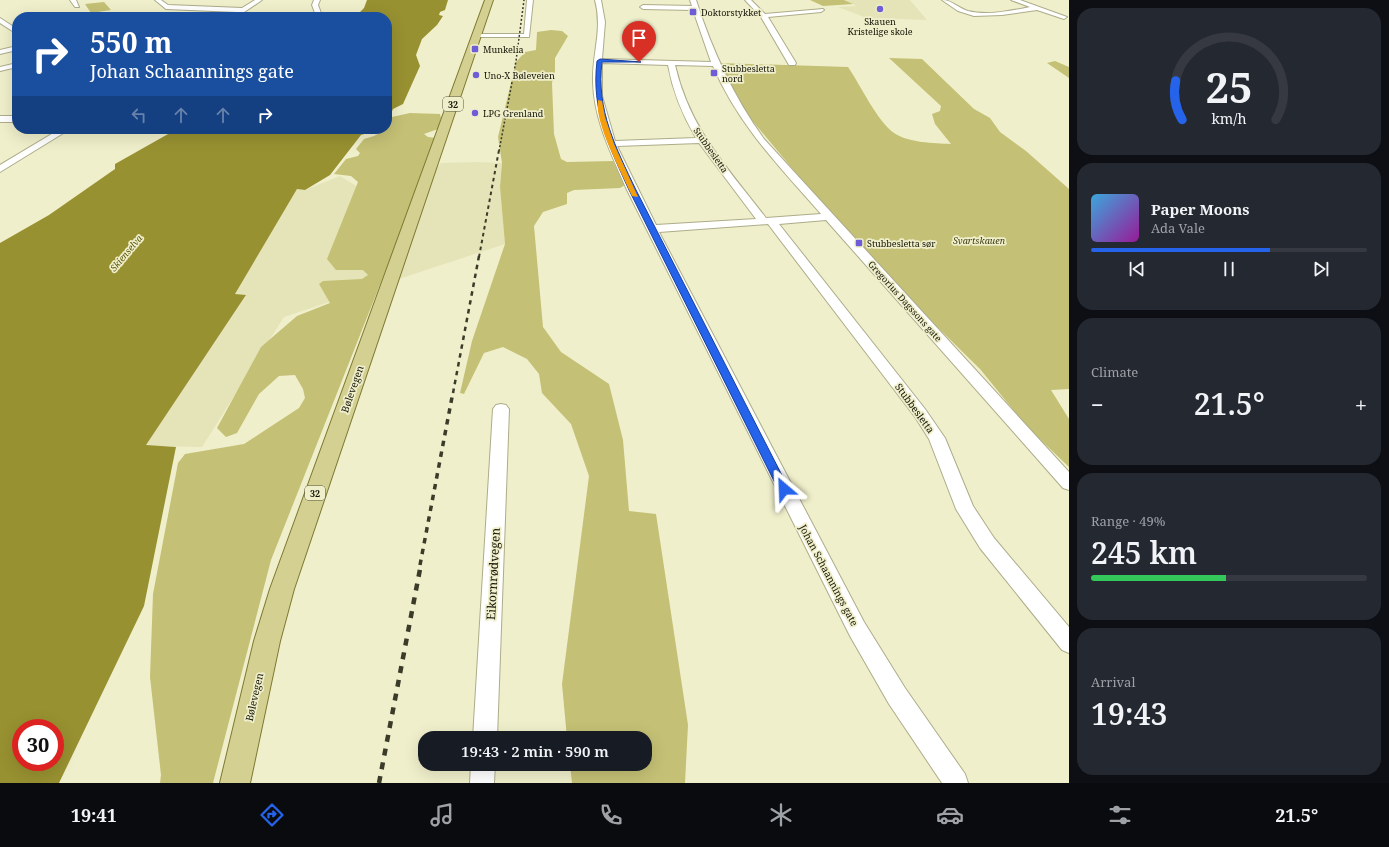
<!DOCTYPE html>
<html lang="en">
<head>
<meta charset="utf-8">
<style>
  body { margin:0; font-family:"Noto Serif",serif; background:#242831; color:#f1f3f6; height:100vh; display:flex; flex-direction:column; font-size:15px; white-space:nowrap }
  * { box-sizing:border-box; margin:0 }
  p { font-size:13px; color:#9ea1a6 }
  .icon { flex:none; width:22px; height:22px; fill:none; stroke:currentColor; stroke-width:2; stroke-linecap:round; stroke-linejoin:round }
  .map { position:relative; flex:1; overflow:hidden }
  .panel { display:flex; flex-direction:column; gap:8px; padding:8px; background:#0d0f14; width:320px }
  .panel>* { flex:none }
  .hud { position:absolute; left:12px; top:12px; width:380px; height:122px; border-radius:16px; box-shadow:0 4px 16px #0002; background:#1a4fa0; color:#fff; overflow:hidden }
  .speed { position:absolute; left:12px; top:719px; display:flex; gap:8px; font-size:20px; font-weight:700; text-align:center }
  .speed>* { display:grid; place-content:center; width:52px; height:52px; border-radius:50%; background:#171b24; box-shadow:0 4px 16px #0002; line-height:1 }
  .speed .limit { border:6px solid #d22; background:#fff; color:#111 }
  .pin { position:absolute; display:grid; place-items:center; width:34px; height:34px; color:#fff; margin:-41px -17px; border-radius:50% 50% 50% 0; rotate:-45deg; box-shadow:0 0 4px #0007 }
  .pin .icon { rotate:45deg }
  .me { position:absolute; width:44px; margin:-22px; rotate:334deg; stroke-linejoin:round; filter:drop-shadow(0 0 3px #0008) }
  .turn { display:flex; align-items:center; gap:14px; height:84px; padding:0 12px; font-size:18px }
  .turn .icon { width:52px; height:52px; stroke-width:2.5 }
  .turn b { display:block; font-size:28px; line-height:34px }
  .lanes { display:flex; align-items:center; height:38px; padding:0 12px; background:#0003; justify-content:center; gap:20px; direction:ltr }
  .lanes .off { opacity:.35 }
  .big { font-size:30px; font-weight:600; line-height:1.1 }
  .panel .widget { flex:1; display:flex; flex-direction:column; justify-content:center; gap:6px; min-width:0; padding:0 14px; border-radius:16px; background:#242831 }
  .panel .dial { align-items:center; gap:0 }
  .dial svg { height:104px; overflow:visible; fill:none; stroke:#363941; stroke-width:7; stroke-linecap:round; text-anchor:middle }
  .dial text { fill:#f1f3f6; stroke:none }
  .song { display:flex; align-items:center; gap:12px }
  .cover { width:48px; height:48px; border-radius:6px; background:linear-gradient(135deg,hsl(200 70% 55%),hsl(300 70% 35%)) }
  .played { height:4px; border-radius:2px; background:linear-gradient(90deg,#2563eb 65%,#363941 65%) }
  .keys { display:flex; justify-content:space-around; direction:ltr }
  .heat { display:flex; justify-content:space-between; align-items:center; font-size:22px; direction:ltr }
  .charge { height:6px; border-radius:3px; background:linear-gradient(90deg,#34c759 49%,#363941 0) }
  .trip { position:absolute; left:418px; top:731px; width:234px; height:40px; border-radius:16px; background:#171b24; box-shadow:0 4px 16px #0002; font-weight:600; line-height:40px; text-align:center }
  .tab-bar { display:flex; height:64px; justify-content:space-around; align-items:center; background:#090b0e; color:#9ea1a6 }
  .tab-bar .icon { width:28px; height:28px }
  .tab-bar .selected { color:#2563eb }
  .tab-bar b { font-size:18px; color:#f1f3f6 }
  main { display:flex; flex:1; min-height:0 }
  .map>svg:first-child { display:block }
  .built { fill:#e5e4b8 }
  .green { fill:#c4c075 }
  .water { fill:#989131; fill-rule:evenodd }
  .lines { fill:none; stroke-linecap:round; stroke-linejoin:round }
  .minor-casing { stroke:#adac8a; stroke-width:2 }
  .major-casing { stroke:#7e7a32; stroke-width:2 }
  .minor { fill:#fff; fill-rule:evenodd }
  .major { fill:#d4d092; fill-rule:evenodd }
  .rail-far4 { stroke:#3b3b2a; stroke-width:1.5; stroke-dasharray:2 2; stroke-linecap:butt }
  .rail-far3 { stroke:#3b3b2a; stroke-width:2; stroke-dasharray:3.5 3.5; stroke-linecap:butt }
  .rail-far2 { stroke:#3b3b2a; stroke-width:2.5; stroke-dasharray:4.5 4.5; stroke-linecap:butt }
  .rail-far1 { stroke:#3b3b2a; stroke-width:3.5; stroke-dasharray:5.5 5.5; stroke-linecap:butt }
  .rail { stroke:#3b3b2a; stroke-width:4.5; stroke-dasharray:7 7; stroke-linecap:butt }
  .route { fill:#2563eb; stroke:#184099 }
  .slow { fill:#f59e0b }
  .poi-dot { fill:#6f5dd7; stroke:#f0efcb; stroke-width:1.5 }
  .labels { text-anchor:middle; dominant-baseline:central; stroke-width:3.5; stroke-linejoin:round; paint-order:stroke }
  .far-poi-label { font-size:9px; fill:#131306; stroke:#f0efcb; text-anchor:start }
  .shield { fill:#f0efcb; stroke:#555541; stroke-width:1 }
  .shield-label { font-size:9px; font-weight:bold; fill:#131306 }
  .far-street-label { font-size:9px; fill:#131306; stroke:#f0efcb }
  .far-park-label { font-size:9px; font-style:italic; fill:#3b3910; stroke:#f0efcb }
  .far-water-label { font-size:9px; font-style:italic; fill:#555105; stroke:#f0efcb }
  .street-label { font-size:10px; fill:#131306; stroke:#f0efcb }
  .near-street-label { font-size:12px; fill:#131306; stroke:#f0efcb }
</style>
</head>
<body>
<main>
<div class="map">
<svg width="1069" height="783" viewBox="0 0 1069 783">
  <rect width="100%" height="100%" fill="#f0efcb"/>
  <path class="built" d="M845,0H910L927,20L867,18L838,7L856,6Z
    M476,162L502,163L500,187L505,244L284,317L202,447L145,446L246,296L235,294L297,189L305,190L340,176L358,187L418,189L441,163Z"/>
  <path class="green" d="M810,0H844L853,4L823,6Z
    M104,2L111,10L91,13L85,4Z
    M551,30L562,31L568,36L555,58V71L552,83L554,134L561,159L567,162L613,161L625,185L620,188L574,190L567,193V204L543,212L534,226L543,327L561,352L609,384L623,440L629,511L656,514L688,725L685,783H572L570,764H645V738H567L562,684L589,476L571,424L542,393L539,374L527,359L503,347L484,353L464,394L460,393L472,341L505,244L500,187L502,163L498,137L516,62L525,52L536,50L537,32Z
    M889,58L922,59L974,109L990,118L1000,132L1026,151L1069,189V389L1051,390L1069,419V467L1028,428L980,369L920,310L806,185L735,100L719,63L848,67C861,86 877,121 894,133C909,143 933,143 951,144L935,124L932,114L940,111L941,106Z
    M1055,61L1069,67V78L1047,63Z
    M410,113L440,114L441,118L438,129L424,134L428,137L436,138L415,196L271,560L213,783H160L161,775L150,677L153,594L178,463L185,454L244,444L299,408L305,398L303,389L295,375L279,376L259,394L237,433L226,437L217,428L261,347L297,316L330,303L319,284L323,281L362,279L368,275L363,270H336L327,259L358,182L351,176L334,174L346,159L358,156L360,153L356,149L364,139L374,136L387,129L392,117Z"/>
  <path class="water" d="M367,0H448L445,10L440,12L439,15L443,16L437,25L422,39L416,55L420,66L403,104L393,109L387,122V17H355L364,8Z
    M177,129H380L361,135L330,175L305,190L297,189L235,294L246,295L146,445L176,447L144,606L59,783H0V243L49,215L115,169V164ZM21,728H55V762H21Z"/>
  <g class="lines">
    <defs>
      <path id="minor" d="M70,0H76L79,7H75Z
        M155,0H161L168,5L242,8L255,0H262L237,17L231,16L237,12L166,9Z
        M314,0H320L318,5L321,13L319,17H313L315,13L312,5Z
        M527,0H533L529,37H475L474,36L477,34H524Z
        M595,0H601L605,22L602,59L711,62L693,10L643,9L640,7L643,5L692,6L690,0H696C712,50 733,96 764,139L1069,472V490L1063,488L826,220L779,224L925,409L945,438L973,506L994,538L1069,627V653L1062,650L980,548L956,509L929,439L915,417L768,224L659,232L864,622L905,688L965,774L968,783H942L889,704L850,636L627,190C612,155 594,121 593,82C592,53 603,30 595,0ZM602,63L668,65C673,92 682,114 696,138L615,141L602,96ZM675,65L713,66C739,126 779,166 821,214L766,218C727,167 690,130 675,65ZM699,143L756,219L656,225L617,146Z
        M745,0H751L765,14L823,9L824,10L821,12L768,17L796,63L795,65H789L761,17Z
        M942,0C952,0 958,8 968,11C987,16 1010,11 1030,7L1011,0H1020L1067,17L1064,19L1037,10L1002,15L974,16L958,11Z
        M0,18L17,29V34L0,23Z
        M17,46V50L0,54V50Z
        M17,63V67L0,71V67Z
        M0,116H17V122H0Z
        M60,129H70L0,172V165Z
        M501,404L506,405L509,409L497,738H473L493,409L496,405Z
        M471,764H495L494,783H470Z"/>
      <path id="major" d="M485,0H493L294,589L280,641L250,783H220L254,641L270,589Z"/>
    </defs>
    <use href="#minor" class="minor-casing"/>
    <use href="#major" class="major-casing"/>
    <use href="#minor" class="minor"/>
    <use href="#major" class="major"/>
    <path class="rail-far4" d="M499,151L516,61L524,0"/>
    <path class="rail-far3" d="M479,257L499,150"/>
    <path class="rail-far2" d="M453,393L479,256"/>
    <path class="rail-far1" d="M420,565L453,392"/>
    <path class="rail" d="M379,783L421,564"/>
  </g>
  <path class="route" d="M600,59L641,62H602C596,110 616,148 636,190L789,489L787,492H780L778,489L629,190C609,146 591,110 597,61Z"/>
  <path class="slow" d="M598,100L602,101L605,117L614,144L638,197L632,196C622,173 594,123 598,100Z"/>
  <g class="poi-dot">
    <circle cx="880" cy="9" r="4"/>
    <rect x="689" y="8" width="8" height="8" rx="2"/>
    <rect x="471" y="45" width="8" height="8" rx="2"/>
    <rect x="710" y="69" width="8" height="8" rx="2"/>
    <circle cx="476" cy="75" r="4"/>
    <circle cx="475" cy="113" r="4"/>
    <rect x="855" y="239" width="8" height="8" rx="2"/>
  </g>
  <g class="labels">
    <g class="far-poi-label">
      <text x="701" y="12">Doktorstykket</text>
      <text x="880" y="21" text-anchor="middle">Skauen<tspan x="880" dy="10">Kristelige skole</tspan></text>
      <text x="483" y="49">Munkelia</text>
      <text x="722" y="68">Stubbesletta<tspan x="722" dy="10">nord</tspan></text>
      <text x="484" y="75">Uno-X Bøleveien</text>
      <text x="483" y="113">LPG Grenland</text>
      <text x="867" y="243">Stubbesletta sør</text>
    </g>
    <g class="shield">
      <rect x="443" y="97" width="20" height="14" rx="3"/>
      <rect x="305" y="486" width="20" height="14" rx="3"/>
    </g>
    <g class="shield-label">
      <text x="453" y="104">32</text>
      <text x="315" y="493">32</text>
    </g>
    <g class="far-street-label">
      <text transform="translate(711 150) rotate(55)">Stubbesletta</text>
      <text transform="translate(905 301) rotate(48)">Gregorius Dagssons gate</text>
    </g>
    <g class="far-park-label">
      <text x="979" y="240">Svartskauen</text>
    </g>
    <g class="far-water-label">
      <text transform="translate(126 253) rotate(-50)">Skienselva</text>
    </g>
    <g class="street-label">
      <text transform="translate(352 389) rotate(-71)">Bølevegen</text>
      <text transform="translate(915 408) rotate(54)">Stubbesletta</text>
      <text transform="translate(829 575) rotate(62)">Johan Schaannings gate</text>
      <text transform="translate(254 697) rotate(-77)">Bølevegen</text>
    </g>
    <g class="near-street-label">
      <text transform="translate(493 574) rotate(-87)">Eikornrødvegen</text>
    </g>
  </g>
</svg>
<div class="speed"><div class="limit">30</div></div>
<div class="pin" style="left:639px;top:62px;background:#d93025"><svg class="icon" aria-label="arrive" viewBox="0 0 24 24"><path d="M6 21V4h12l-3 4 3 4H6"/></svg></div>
<svg class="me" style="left:784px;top:489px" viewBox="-20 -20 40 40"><path d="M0-17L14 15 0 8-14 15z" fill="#2563eb" stroke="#fff" stroke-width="4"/></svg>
<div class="trip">19:43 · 2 min · 590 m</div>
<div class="hud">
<div class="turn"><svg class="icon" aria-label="right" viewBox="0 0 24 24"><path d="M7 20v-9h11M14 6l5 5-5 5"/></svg><div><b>550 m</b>Johan Schaannings gate</div></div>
<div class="lanes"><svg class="icon off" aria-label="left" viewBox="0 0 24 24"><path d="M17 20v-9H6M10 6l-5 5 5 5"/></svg><svg class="icon off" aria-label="ahead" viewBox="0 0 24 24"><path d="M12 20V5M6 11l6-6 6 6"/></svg><svg class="icon off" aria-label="ahead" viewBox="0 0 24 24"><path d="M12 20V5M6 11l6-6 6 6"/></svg><svg class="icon" aria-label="right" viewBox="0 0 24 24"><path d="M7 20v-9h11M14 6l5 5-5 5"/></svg></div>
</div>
</div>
<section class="panel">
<div class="widget dial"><svg viewBox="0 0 100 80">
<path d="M14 69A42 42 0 1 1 86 69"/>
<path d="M14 69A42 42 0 0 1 9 39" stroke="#2563eb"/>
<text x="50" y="56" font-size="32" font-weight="700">25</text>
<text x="50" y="72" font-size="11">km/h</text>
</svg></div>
<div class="widget">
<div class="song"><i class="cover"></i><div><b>Paper Moons</b><p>Ada Vale</p></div></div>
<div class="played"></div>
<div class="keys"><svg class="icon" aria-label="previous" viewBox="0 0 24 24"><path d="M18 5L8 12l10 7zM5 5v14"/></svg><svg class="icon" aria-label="pause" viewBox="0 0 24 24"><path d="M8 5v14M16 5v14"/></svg><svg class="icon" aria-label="next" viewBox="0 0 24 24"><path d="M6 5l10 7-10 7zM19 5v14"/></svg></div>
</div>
<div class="widget"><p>Climate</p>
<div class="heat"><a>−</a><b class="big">21.5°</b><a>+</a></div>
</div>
<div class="widget"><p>Range · 49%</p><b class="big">245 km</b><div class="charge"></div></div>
<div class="widget"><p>Arrival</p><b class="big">19:43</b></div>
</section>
</main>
<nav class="tab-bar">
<b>19:41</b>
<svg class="icon selected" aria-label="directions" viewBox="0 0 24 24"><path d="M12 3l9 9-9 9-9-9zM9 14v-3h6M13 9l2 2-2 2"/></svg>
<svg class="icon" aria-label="music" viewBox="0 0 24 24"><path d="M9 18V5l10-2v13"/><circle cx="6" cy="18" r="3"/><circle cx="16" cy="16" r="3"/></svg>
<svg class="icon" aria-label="phone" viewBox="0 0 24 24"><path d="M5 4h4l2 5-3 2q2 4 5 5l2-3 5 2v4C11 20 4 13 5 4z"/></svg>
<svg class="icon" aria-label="climate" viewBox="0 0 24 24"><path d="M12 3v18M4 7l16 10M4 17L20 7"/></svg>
<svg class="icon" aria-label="car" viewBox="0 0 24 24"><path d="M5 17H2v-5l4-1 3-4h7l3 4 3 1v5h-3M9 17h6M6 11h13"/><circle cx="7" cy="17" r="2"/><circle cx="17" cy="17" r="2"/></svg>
<svg class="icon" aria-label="filters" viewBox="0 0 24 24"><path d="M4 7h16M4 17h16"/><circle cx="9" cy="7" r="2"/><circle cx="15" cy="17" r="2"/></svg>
<b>21.5°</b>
</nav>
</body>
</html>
